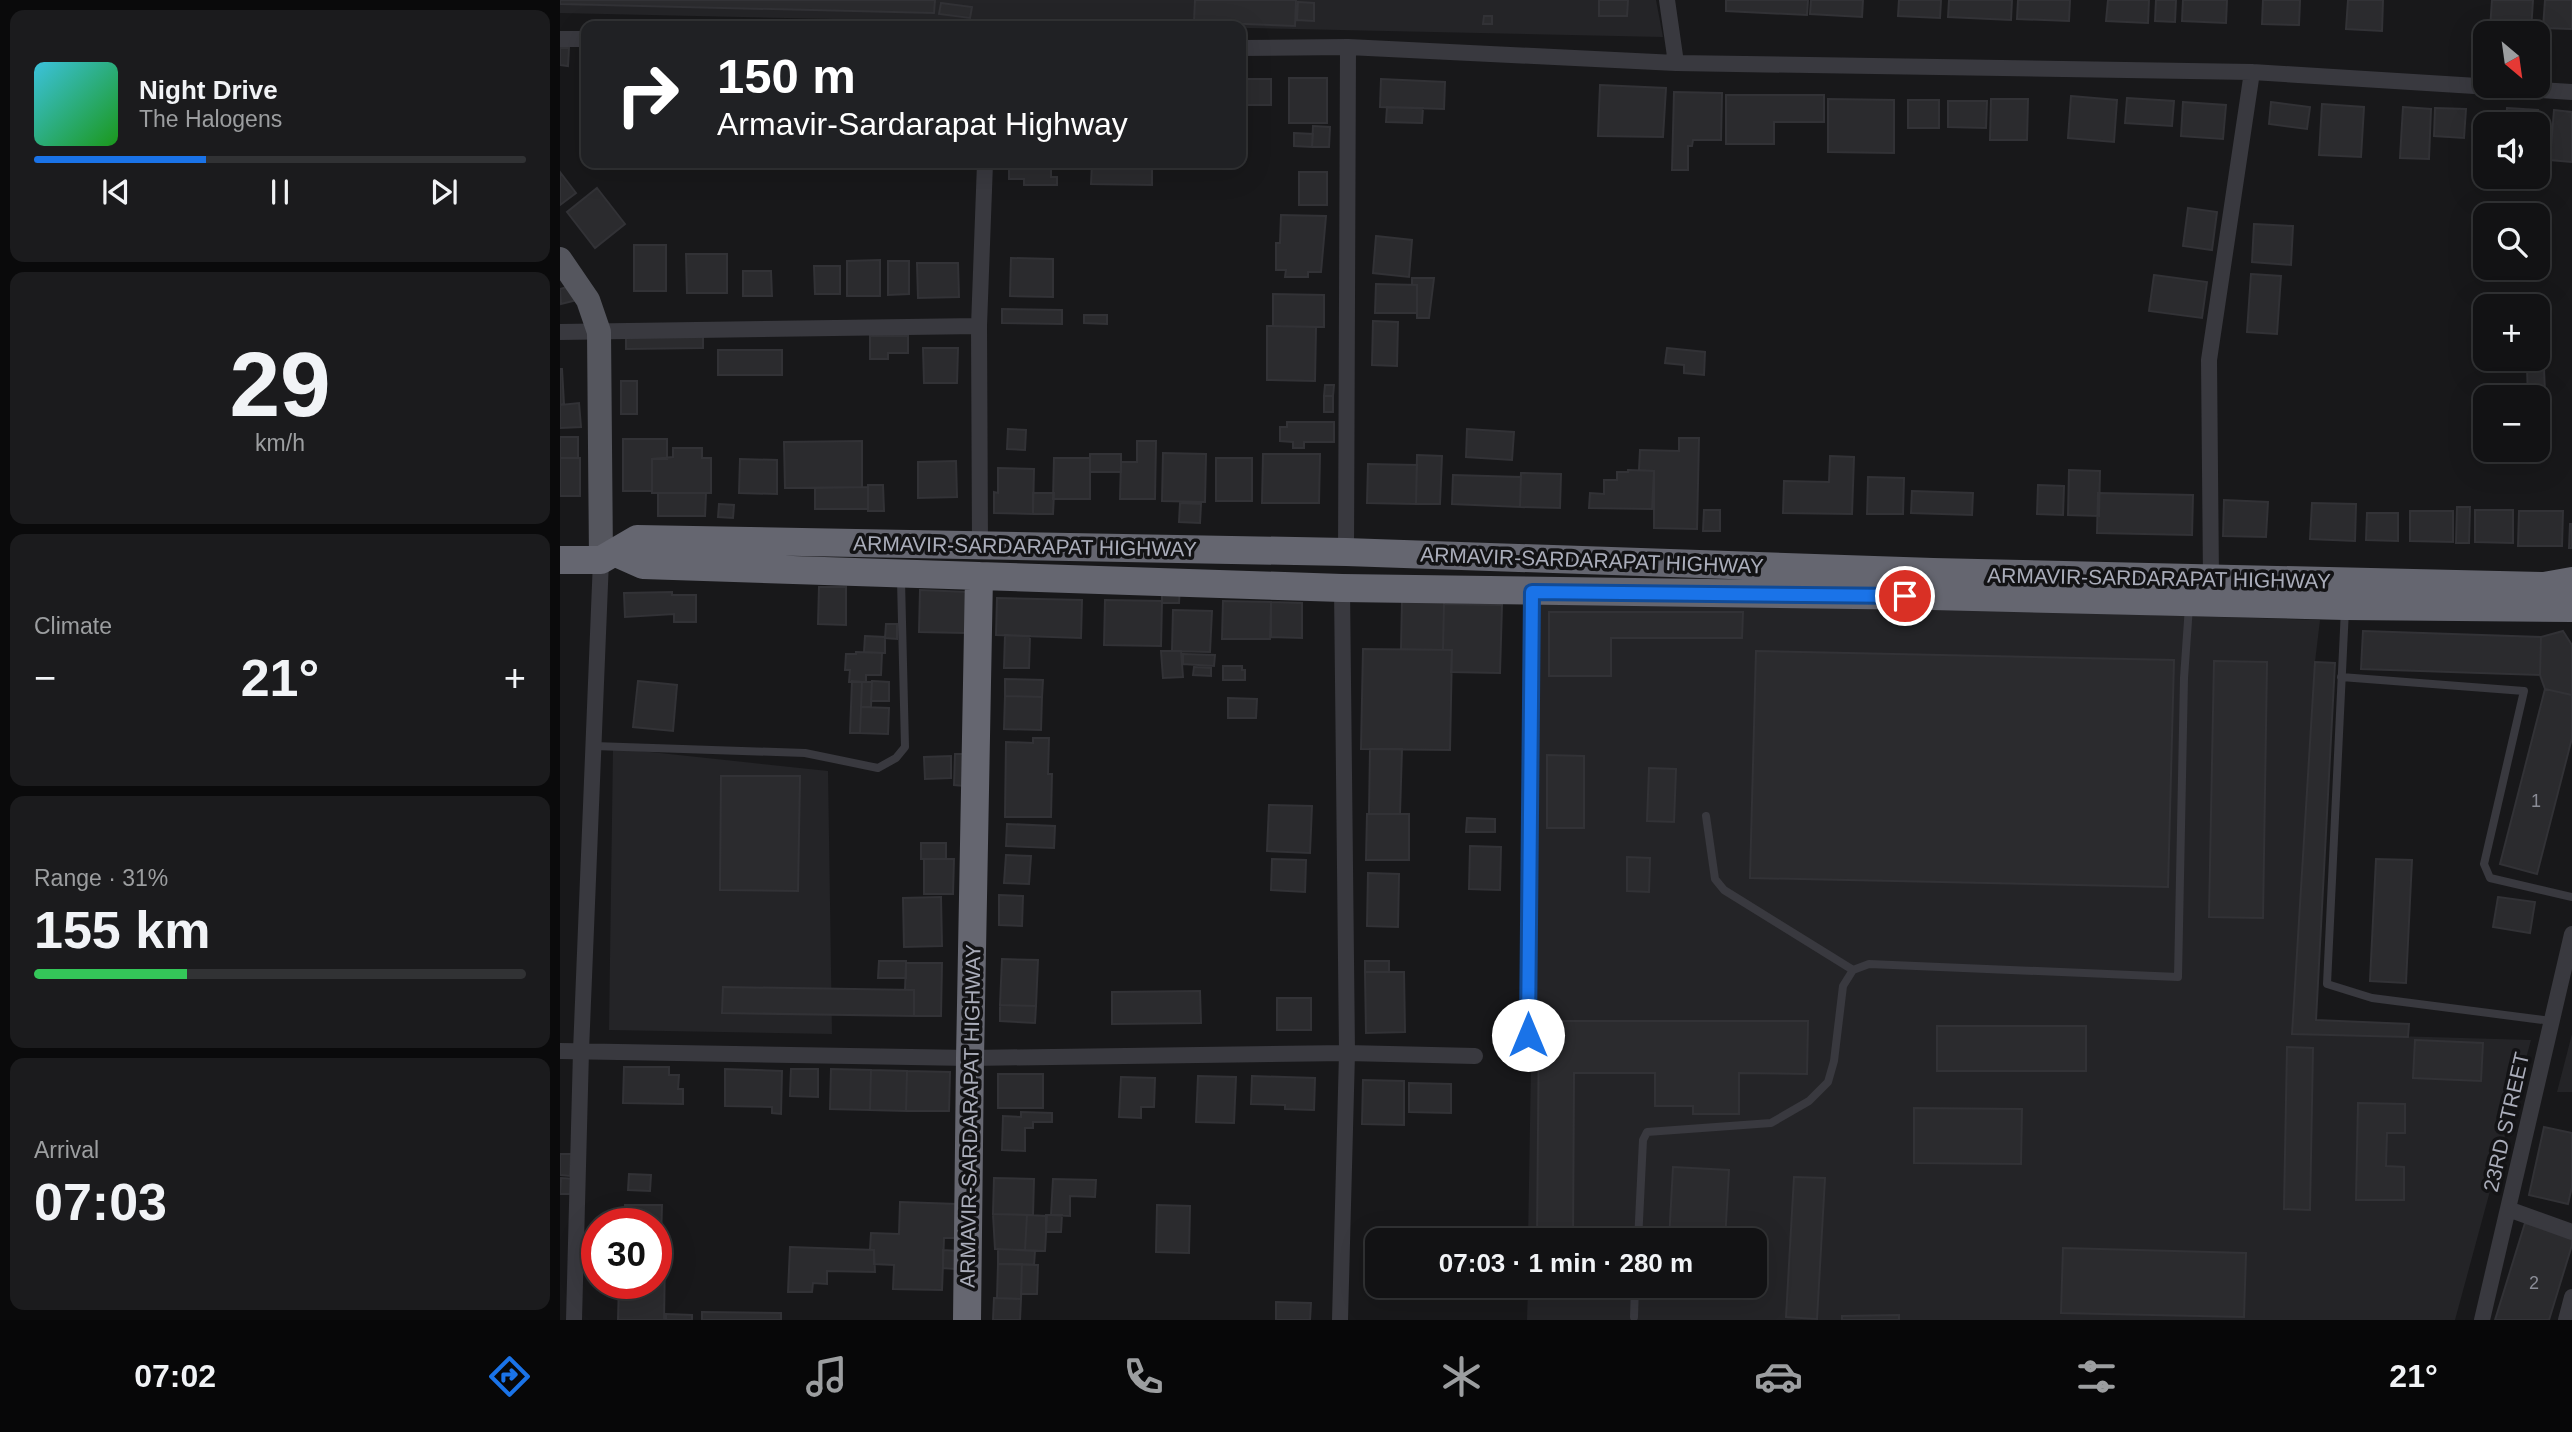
<!DOCTYPE html>
<html lang="en">
<head>
<meta charset="utf-8">
<style>
  body { margin:0; font-family:Helvetica,sans-serif; background:#1b1b1d; color:#f1f3f6; height:100vh; display:flex; flex-direction:column; font-size:26px; white-space:nowrap }
  * { box-sizing:border-box; margin:0 }
  p { font-size:23px; color:#9c9ea0 }
  .icon { flex:none; width:38px; height:38px; fill:none; stroke:currentColor; stroke-width:2; stroke-linecap:round; stroke-linejoin:round }
  .map { position:relative; flex:1; overflow:hidden }
  .sheet { display:flex; flex-direction:column; gap:10px; padding:10px; background:#0a0a0b; width:560px }
  .sheet>* { flex:none }
  .banner { position:absolute; left:21px; top:21px; width:665px; height:147px; border-radius:14px; box-shadow:0 7px 28px #0002,0 0 0 2px #313234; background:#202124; color:#fff; overflow:hidden }
  .needle { width:46px; rotate:151deg }
  .buttons { position:absolute; left:1913px; top:21px; display:grid; gap:14px }
  .buttons a { display:grid; place-items:center; width:77px; height:77px; border-radius:14px; background:#121214; box-shadow:0 7px 28px #0002,0 0 0 2px #313234; font-size:35px }
  .speed { position:absolute; left:21px; top:1208px; display:flex; gap:14px; font-size:35px; font-weight:700; text-align:center }
  .speed>* { display:grid; place-content:center; width:91px; height:91px; border-radius:50%; background:#121214; box-shadow:0 7px 28px #0002,0 0 0 2px #313234; line-height:1 }
  .speed .limit { border:10px solid #d22; background:#fff; color:#111 }
  .pin { position:absolute; display:grid; place-items:center; width:60px; height:60px; color:#fff; margin:-30px; border:4px solid #fff; border-radius:50%; box-shadow:0 2px 7px #0007 }
  .me { position:absolute; width:77px; margin:-38px; rotate:0deg; stroke-linejoin:round; filter:drop-shadow(0 0 5px #0008) }
  .turn { display:flex; align-items:center; gap:24px; height:147px; padding:0 21px; font-size:32px }
  .turn .icon { width:91px; height:91px; stroke-width:2.5 }
  .turn b { display:block; font-size:49px; line-height:60px }
  .big { font-size:52px; font-weight:800; line-height:1.1 }
  .sheet .card { flex:1; display:flex; flex-direction:column; justify-content:center; gap:10px; min-width:0; padding:0 24px; border-radius:14px; background:#1b1b1d }
  .sheet .dial { align-items:center; gap:0 }
  .dial b { font-size:91px; line-height:1 }
  .song { display:flex; align-items:center; gap:21px }
  .cover { width:84px; height:84px; border-radius:10px; background:linear-gradient(135deg,hsl(190 70% 55%),hsl(120 70% 35%)) }
  .played { height:7px; border-radius:4px; background:linear-gradient(90deg,#1a73e8 35%,#313234 35%) }
  .keys { display:flex; justify-content:space-around; direction:ltr }
  .heat { display:flex; justify-content:space-between; align-items:center; font-size:38px; direction:ltr }
  .charge { height:10px; border-radius:5px; background:linear-gradient(90deg,#34c759 31%,#313234 0) }
  .trip { position:absolute; left:805px; top:1228px; width:402px; height:70px; border-radius:14px; background:#121214; box-shadow:0 7px 28px #0002,0 0 0 2px #313234; font-weight:800; line-height:70px; text-align:center }
  .dock { display:flex; height:112px; justify-content:space-around; align-items:center; background:#070708; color:#9c9ea0 }
  .dock .icon { width:49px; height:49px }
  .dock .active { color:#1a73e8 }
  .dock b { font-size:32px; color:#f1f3f6 }
  main { display:flex; flex:1; min-height:0 }
  .map>svg:first-child { display:block }
  .built { fill:#242427 }
  .building { fill:#2b2b2e; stroke:#323236; stroke-width:2 }
  .lines { fill:none; stroke-linecap:round; stroke-linejoin:round }
  .lane { stroke:#39393f; stroke-width:8 }
  .street { stroke:#39393f; stroke-width:16 }
  .primary { stroke:#55565e; stroke-width:24 }
  .highway { stroke:#656670; stroke-width:28 }
  .route-casing { stroke:#114b97; stroke-width:18 }
  .route { stroke:#1a73e8; stroke-width:12 }
  .labels { text-anchor:middle; dominant-baseline:central; stroke-width:7; stroke-linejoin:round; paint-order:stroke }
  .number-label { font-size:18px; fill:#8a8c96 }
  .street-label { font-size:21px; fill:#aaadba; stroke:#131315 }
</style>
</head>
<body>
<main>
<section class="sheet">
<div class="card">
<div class="song"><i class="cover"></i><div><b>Night Drive</b><p>The Halogens</p></div></div>
<div class="played"></div>
<div class="keys"><svg class="icon" aria-label="previous" viewBox="0 0 24 24"><path d="M18 5L8 12l10 7zM5 5v14"/></svg><svg class="icon" aria-label="pause" viewBox="0 0 24 24"><path d="M8 5v14M16 5v14"/></svg><svg class="icon" aria-label="next" viewBox="0 0 24 24"><path d="M6 5l10 7-10 7zM19 5v14"/></svg></div>
</div>
<div class="card dial"><b>29</b><p>km/h</p></div>
<div class="card"><p>Climate</p>
<div class="heat"><a>−</a><b class="big">21°</b><a>+</a></div>
</div>
<div class="card"><p>Range · 31%</p><b class="big">155 km</b><div class="charge"></div></div>
<div class="card"><p>Arrival</p><b class="big">07:03</b></div>
</section>
<div class="map">
<svg width="2012" height="1320" viewBox="0 0 2012 1320">
  <rect width="100%" height="100%" fill="#18181a"/>
  <path class="built" d="M0,0H1096L1103,37L0,13Z
    M979,597L1760,620L1755,662L1732,1033L1971,1040L1895,1320H967L968,1286H1195V1241H968Z
    M53,748L268,771L272,1034L49,1030Z
    M2012,1034V1092H1997Z"/>
  <path class="building" d="M0,0H375L374,13L0,4Z
    M635,0H736L735,26L634,22Z
    M1039,0H1068L1067,16H1039Z
    M1166,0H1248L1247,15L1166,11Z
    M1251,0H1303L1302,17L1250,14Z
    M1339,0H1381L1380,18L1338,16Z
    M1389,0H1452L1451,20L1388,17Z
    M1458,0H1510L1509,21L1457,19Z
    M1548,0H1589L1588,23L1546,21Z
    M1596,0H1616L1615,22L1595,21Z
    M1623,0H1667L1666,23L1622,21Z
    M1703,0H1740L1739,25L1702,24Z
    M1788,0H1823L1822,31L1786,29Z
    M1932,0H1973L1971,31L1930,29Z
    M1985,0H2012V29L1983,28Z
    M738,2L754,3V21L737,20Z
    M381,3L412,7L410,18L379,14Z
    M924,16H932V24H923Z
    M0,48H9L8,66L0,65Z
    M729,78H767V123H729Z
    M681,79H711V105H681Z
    M821,79L885,82L884,109L820,107Z
    M1040,85L1106,88L1103,137L1038,136Z
    M1114,92L1162,93L1161,140H1133L1132,146H1128V170H1112Z
    M1166,95H1264V122H1214V144H1166Z
    M1511,96L1557,100L1554,142L1508,138Z
    M1567,98L1614,101L1612,126L1565,123Z
    M1268,99L1334,100V153L1268,152Z
    M1431,99H1468L1467,140H1430Z
    M1348,100H1379V128H1348Z
    M1388,101H1427L1426,128L1388,127Z
    M1623,102L1666,105L1663,139L1621,136Z
    M1711,102L1750,107L1747,129L1709,124Z
    M1762,104L1804,107L1801,157L1759,155Z
    M827,107L863,108L862,123L826,122Z
    M1843,107L1871,109L1869,159L1840,158Z
    M1875,108L1906,109L1904,138L1874,136Z
    M1947,108L1978,110L1976,124H1946Z
    M1994,110L2012,112V162L1990,160Z
    M753,126L770,127L769,147H752Z
    M734,133L753,134L752,147L734,146Z
    M449,163H497V169H491V177H497V185H464V179H449Z
    M532,163H592V185L531,184Z
    M0,172L16,193L0,205Z
    M739,172H767V205H739Z
    M37,188L65,224L35,248L7,212Z
    M1628,208L1657,212L1652,250L1623,246Z
    M721,215L766,216L761,272H748V277H725L726,270H716V243H720Z
    M1694,224L1733,226L1731,265L1692,262Z
    M816,236L852,240L849,277L813,273Z
    M74,245H106V291H74Z
    M126,254H167V293H127Z
    M451,258L493,259V297L450,296Z
    M320,260V296H287V261Z
    M328,261H349V294L328,295Z
    M357,263H398L399,297L358,298Z
    M254,266H280V294H255Z
    M183,271H211L212,296H183Z
    M1691,274L1721,276L1717,334L1687,332Z
    M1594,275L1647,282L1642,318L1589,311Z
    M852,278H874L869,318H857V285H852Z
    M816,284L857,285V313H815Z
    M13,285L17,300L1,304L0,289Z
    M713,294L764,295V327L713,326Z
    M442,309L502,310V324L442,323Z
    M524,315H547V324L524,323Z
    M813,321L838,322L837,366L812,365Z
    M707,326L756,327L755,381L707,380Z
    M143,336V348L66,349V337Z
    M310,336H348V353H328V359H310Z
    M363,348H398L397,383H364Z
    M1107,348L1145,352L1144,375L1124,373V365L1105,363Z
    M158,350H222V375H158Z
    M1967,368H1984L1986,419H1978V397H1968Z
    M0,369H2L4,404L0,405Z
    M61,381H77V414H61Z
    M765,385H774L773,396H764Z
    M764,396H773V412H764Z
    M19,403L21,427L0,428V405Z
    M727,422H774V442H744V448H733V442L720,441V427H727Z
    M448,429L466,430L465,450L447,449Z
    M907,429L954,432L952,460L906,457Z
    M0,437H18V458H0Z
    M1119,438H1139L1137,529L1094,528V471L1079,470L1080,450L1119,451Z
    M63,439H107V459H92V491H63Z
    M302,441V487L225,488L224,442Z
    M577,441H596L595,499H560L561,462H577Z
    M113,448H142V458H151V493H92V459L113,457Z
    M603,453L646,454L645,502L602,501Z
    M530,454H561V472H530Z
    M703,454H760L759,503H702Z
    M857,455L882,456L880,504H856Z
    M1270,456L1294,457L1292,514L1223,513L1224,481L1269,482Z
    M0,458H20V496H0Z
    M494,458H530V499H493Z
    M656,458H692V501H656Z
    M180,459L217,460V494L179,493Z
    M396,461L397,497L358,498V462Z
    M808,464L857,465L856,504L807,503Z
    M438,468L474,469L473,514L434,513V492L438,493Z
    M1068,470L1094,471L1092,509L1029,508L1030,493L1044,494V480H1057V472H1068Z
    M1509,470L1540,471L1539,516L1508,515Z
    M961,473L1001,474L1000,508L960,507Z
    M893,475L961,477L960,507L892,504Z
    M1308,477L1344,478L1343,514H1307Z
    M308,485H323L324,511H308Z
    M1478,485L1504,486L1503,515L1477,514Z
    M308,487V509H255V488Z
    M1352,491L1413,493L1412,515L1351,513Z
    M98,493H146L145,516H98Z
    M473,493H494L493,514H473Z
    M1538,493L1633,495L1632,535L1537,533Z
    M1664,500L1708,502L1706,537L1663,536Z
    M620,503L641,504L640,523L619,522Z
    M1752,503L1796,504L1795,541L1750,539Z
    M159,504L174,505L173,518L158,517Z
    M1897,507H1910L1909,543H1896Z
    M1144,510H1160V531H1143Z
    M1915,510H1953V543L1915,542Z
    M1850,511H1893V542L1850,541Z
    M1959,511H2003L2002,546H1958Z
    M1807,513H1838V541L1806,540Z
    M2010,524H2012V548H2009Z
    M602,585L620,586L619,603H602Z
    M259,587H286V625L258,624Z
    M360,590L408,592L406,633L359,632Z
    M112,592V595H136V622H114V614L65,617L64,593Z
    M437,598L522,600L521,638L436,635Z
    M545,600L602,601L601,646L544,645Z
    M842,600L884,601L883,650L841,649Z
    M663,601L711,602L710,639H662Z
    M711,602L742,603V638L711,637Z
    M884,604L942,605L940,673L891,672L892,650H883Z
    M613,610L652,611L650,652L612,651Z
    M989,612H1183L1182,638H1051V676H989Z
    M326,624H337V639L325,638Z
    M1803,631L1981,637L1980,675L1801,669Z
    M2003,631L2012,645V695L1985,689L1980,675L1981,637Z
    M445,635L470,636L469,668H444Z
    M305,636L325,637V653L304,652Z
    M803,649L892,650L890,750L801,749Z
    M601,651H621L623,677L603,678Z
    M1196,651L1614,660L1608,887L1190,878Z
    M296,652L322,653L321,675H306V682H289L290,670H285L286,654H296Z
    M623,654L655,655L654,666L623,664Z
    M1654,661L1707,662L1703,918L1649,917Z
    M1755,662L1775,663L1756,1020L1849,1024L1848,1037L1732,1034Z
    M663,666H682V670H685V680H663Z
    M634,667L651,668V676L633,675Z
    M445,679L483,680L482,697L445,696Z
    M78,681L117,685L113,731L73,727Z
    M292,681L302,682L300,733H290Z
    M312,681L329,682V701H311Z
    M302,682H312L311,707H301Z
    M1985,689L2012,695V738L1977,874L1940,864Z
    M445,696L482,697L481,730L444,729Z
    M668,698L697,699L696,718H668Z
    M301,707L329,708L328,734L300,733Z
    M473,738H489L488,774H492L491,817H445L446,742L473,743Z
    M810,749H842L840,814H809Z
    M395,754H405L404,786L394,785Z
    M987,755L1024,756V828H987Z
    M391,756V778L365,779L364,757Z
    M1089,768L1116,769L1114,822L1087,821Z
    M161,776H240L238,891L160,890Z
    M709,805L752,806L750,853L707,851Z
    M807,814H849V860H806Z
    M907,818L935,819V832H906Z
    M447,824L495,826L494,848L446,846Z
    M361,843H386V859H361Z
    M910,846L941,847L940,890L909,889Z
    M446,855L471,856L469,884L444,883Z
    M1067,857L1090,858L1089,892L1067,891Z
    M364,859H394L393,894H364Z
    M712,859L746,860L745,892L711,890Z
    M1816,859L1852,860L1846,983L1810,981Z
    M808,873L839,874L838,927L807,926Z
    M439,895L463,896L462,926L439,925Z
    M381,897L382,946L344,947L343,898Z
    M1938,897L1975,902L1970,933L1933,927Z
    M442,959L478,960L476,1006L440,1005Z
    M319,961H346V978H318Z
    M805,961H829V972H805Z
    M346,963H382L381,1016H354V990H345Z
    M805,972H844L845,1032L806,1033Z
    M163,987L354,990V1016L162,1013Z
    M640,991L641,1023L552,1024V992Z
    M717,998H751V1030H717Z
    M440,1005L476,1006L475,1023L440,1021Z
    M979,1021H1248L1247,1074L1179,1073V1114H1133V1106H1095V1073H1014L1013,1241H977Z
    M1377,1026H1526V1071H1377Z
    M1855,1040L1923,1043L1921,1081L1853,1078Z
    M1727,1047L1753,1048L1750,1210L1724,1209Z
    M64,1067H109V1075H119L118,1089H123V1104L63,1103Z
    M165,1069L222,1071L221,1114L212,1113V1107L165,1106Z
    M231,1069H258V1097L230,1096Z
    M271,1069L311,1070L310,1110L270,1109Z
    M311,1070L347,1071L346,1111L310,1110Z
    M347,1071L390,1072L389,1111H346Z
    M438,1074H483V1108H438Z
    M638,1076L676,1077L674,1123L636,1122Z
    M692,1076L755,1078L754,1110L725,1109V1105L691,1104Z
    M561,1077L595,1078L594,1107H581V1118L559,1117Z
    M803,1080L844,1081V1125L802,1124Z
    M849,1083L891,1084V1113L849,1112Z
    M1798,1103L1845,1104V1133H1827L1826,1166L1844,1167V1200H1796Z
    M1354,1108L1462,1109L1461,1164L1354,1163Z
    M461,1112L492,1113V1122H473V1128H465V1151L442,1150L443,1116L461,1117Z
    M1984,1127L2012,1133V1187L2008,1204L1969,1195Z
    M0,1154H11L10,1176L0,1175Z
    M1113,1167L1169,1170L1165,1241H1109Z
    M69,1174L91,1175L90,1191L68,1190Z
    M1234,1177L1265,1178L1257,1319L1226,1317Z
    M1,1178L15,1179L14,1194H0Z
    M434,1178L474,1179L473,1215L433,1214Z
    M493,1179L536,1180L535,1197L510,1196V1216L491,1215Z
    M340,1202L397,1204L396,1238H384L382,1290L333,1289L334,1265L314,1264V1250H310L311,1233L339,1234Z
    M65,1205H102L101,1240H96V1223H65Z
    M597,1205L630,1206L629,1253L596,1252Z
    M433,1214L467,1215L465,1250L435,1249Z
    M467,1215L487,1216L485,1251L465,1250Z
    M486,1215H502L501,1232H486Z
    M1965,1223L2012,1237V1245L1989,1320H1935Z
    M230,1247L314,1250L315,1272L267,1271V1284L253,1283L252,1292H228Z
    M1503,1248L1686,1253L1684,1317L1501,1313Z
    M438,1249L475,1251L474,1265L438,1264Z
    M383,1250L397,1251L395,1269L383,1268Z
    M96,1255L105,1256L104,1320H58L59,1283H96Z
    M438,1264H462L461,1299L437,1298Z
    M462,1264L478,1265L477,1294H461Z
    M977,1286H1013V1296H977Z
    M434,1298L461,1299L460,1320H433Z
    M716,1302L751,1303L750,1320H716Z
    M142,1312L221,1313V1320H142Z
    M106,1314L132,1315V1320H106Z
    M1339,1315V1320H1282V1316Z"/>
  <g class="lines">
    <path class="lane" d="M1785,609L1767,984L1812,998L1991,1021
      M1781,677L1964,691L1924,864L1930,878L2012,897
      M34,746L245,753L318,768L336,758L345,747L341,580
      M1146,816L1155,879L1164,890L1293,970
      M1078,1241L1083,1140L1087,1132L1211,1123L1249,1101L1268,1082L1274,1061L1283,986L1293,970L1309,964L1618,977L1624,678L1629,606
      M1074,1317L1075,1286"/>
    <path class="street" d="M1107,0L1116,63
      M0,39H26
      M681,48L788,47L1116,63L1692,72L2012,92
      M0,332L419,326
      M420,545L419,326L425,163
      M786,552L788,47
      M1651,579L1649,360L1692,72
      M968,1035L972,592
      M0,1051L410,1058L787,1053L915,1056
      M1948,1209L2012,1232
      M14,1320L21,1051L41,560
      M780,1320L787,1053L782,588
      M1922,1320L2012,934
      M2006,1320L2012,1297"/>
    <path class="primary" d="M0,259L28,300L39,332L41,560"/>
    <path class="highway" d="M56,553L83,565L782,588L1372,596L1785,606L2012,608
      M0,560H41L77,539L786,552L1373,572L1984,586L2012,581
      M407,1320L410,1058L419,576"/>
  </g>
  <g class="lines">
    <defs>
      <path id="route" d="M968,1035L972,592L1345,596"/>
    </defs>
    <use href="#route" class="route-casing"/>
    <use href="#route" class="route"/>
  </g>
  <g class="labels">
    <g class="number-label">
      <text x="1976" y="801">1</text>
      <text x="1974" y="1283">2</text>
    </g>
    <g class="street-label">
      <text transform="translate(465 546) rotate(1)">ARMAVIR-SARDARAPAT HIGHWAY</text>
      <text transform="translate(1032 560) rotate(2)">ARMAVIR-SARDARAPAT HIGHWAY</text>
      <text transform="translate(1599 578) rotate(1)">ARMAVIR-SARDARAPAT HIGHWAY</text>
      <text transform="translate(410 1116) rotate(-89)">ARMAVIR-SARDARAPAT HIGHWAY</text>
      <text transform="translate(1946 1122) rotate(-77)">23RD STREET</text>
    </g>
  </g>
</svg>
<div class="buttons">
<a><svg class="needle" viewBox="-14 -14 28 28"><path d="M0-13l5 13h-10z" fill="#e53935"/><path d="M0 13l5-13h-10z" fill="#9c9ea0"/></svg></a>
<a><svg class="icon" aria-label="sound" viewBox="0 0 24 24"><path d="M4 9h4l5-4v14l-5-4H4zM17 9q2 3 0 6"/></svg></a>
<a><svg class="icon" aria-label="search" viewBox="0 0 24 24"><circle cx="10" cy="10" r="6"/><path d="M15 15l6 6"/></svg></a>
<a>+</a>
<a>−</a>
</div>
<div class="speed"><div class="limit">30</div></div>
<div class="pin" style="left:1345px;top:596px;background:#d93025"><svg class="icon" aria-label="arrive" viewBox="0 0 24 24"><path d="M6 21V4h12l-3 4 3 4H6"/></svg></div>
<svg class="me" style="left:968px;top:1035px" viewBox="-20 -20 40 40"><circle r="19" fill="#fff"/><path d="M0-13L10 11 0 6-10 11z" fill="#1a73e8"/></svg>
<div class="trip">07:03 · 1 min · 280 m</div>
<div class="banner">
<div class="turn"><svg class="icon" aria-label="right" viewBox="0 0 24 24"><path d="M7 20v-9h11M14 6l5 5-5 5"/></svg><div><b>150 m</b>Armavir-Sardarapat Highway</div></div>
</div>
</div>
</main>
<nav class="dock">
<b>07:02</b>
<svg class="icon active" aria-label="directions" viewBox="0 0 24 24"><path d="M12 3l9 9-9 9-9-9zM9 14v-3h6M13 9l2 2-2 2"/></svg>
<svg class="icon" aria-label="music" viewBox="0 0 24 24"><path d="M9 18V5l10-2v13"/><circle cx="6" cy="18" r="3"/><circle cx="16" cy="16" r="3"/></svg>
<svg class="icon" aria-label="phone" viewBox="0 0 24 24"><path d="M5 4h4l2 5-3 2q2 4 5 5l2-3 5 2v4C11 20 4 13 5 4z"/></svg>
<svg class="icon" aria-label="climate" viewBox="0 0 24 24"><path d="M12 3v18M4 7l16 10M4 17L20 7"/></svg>
<svg class="icon" aria-label="car" viewBox="0 0 24 24"><path d="M5 17H2v-5l4-1 3-4h7l3 4 3 1v5h-3M9 17h6M6 11h13"/><circle cx="7" cy="17" r="2"/><circle cx="17" cy="17" r="2"/></svg>
<svg class="icon" aria-label="filters" viewBox="0 0 24 24"><path d="M4 7h16M4 17h16"/><circle cx="9" cy="7" r="2"/><circle cx="15" cy="17" r="2"/></svg>
<b>21°</b>
</nav>
</body>
</html>
